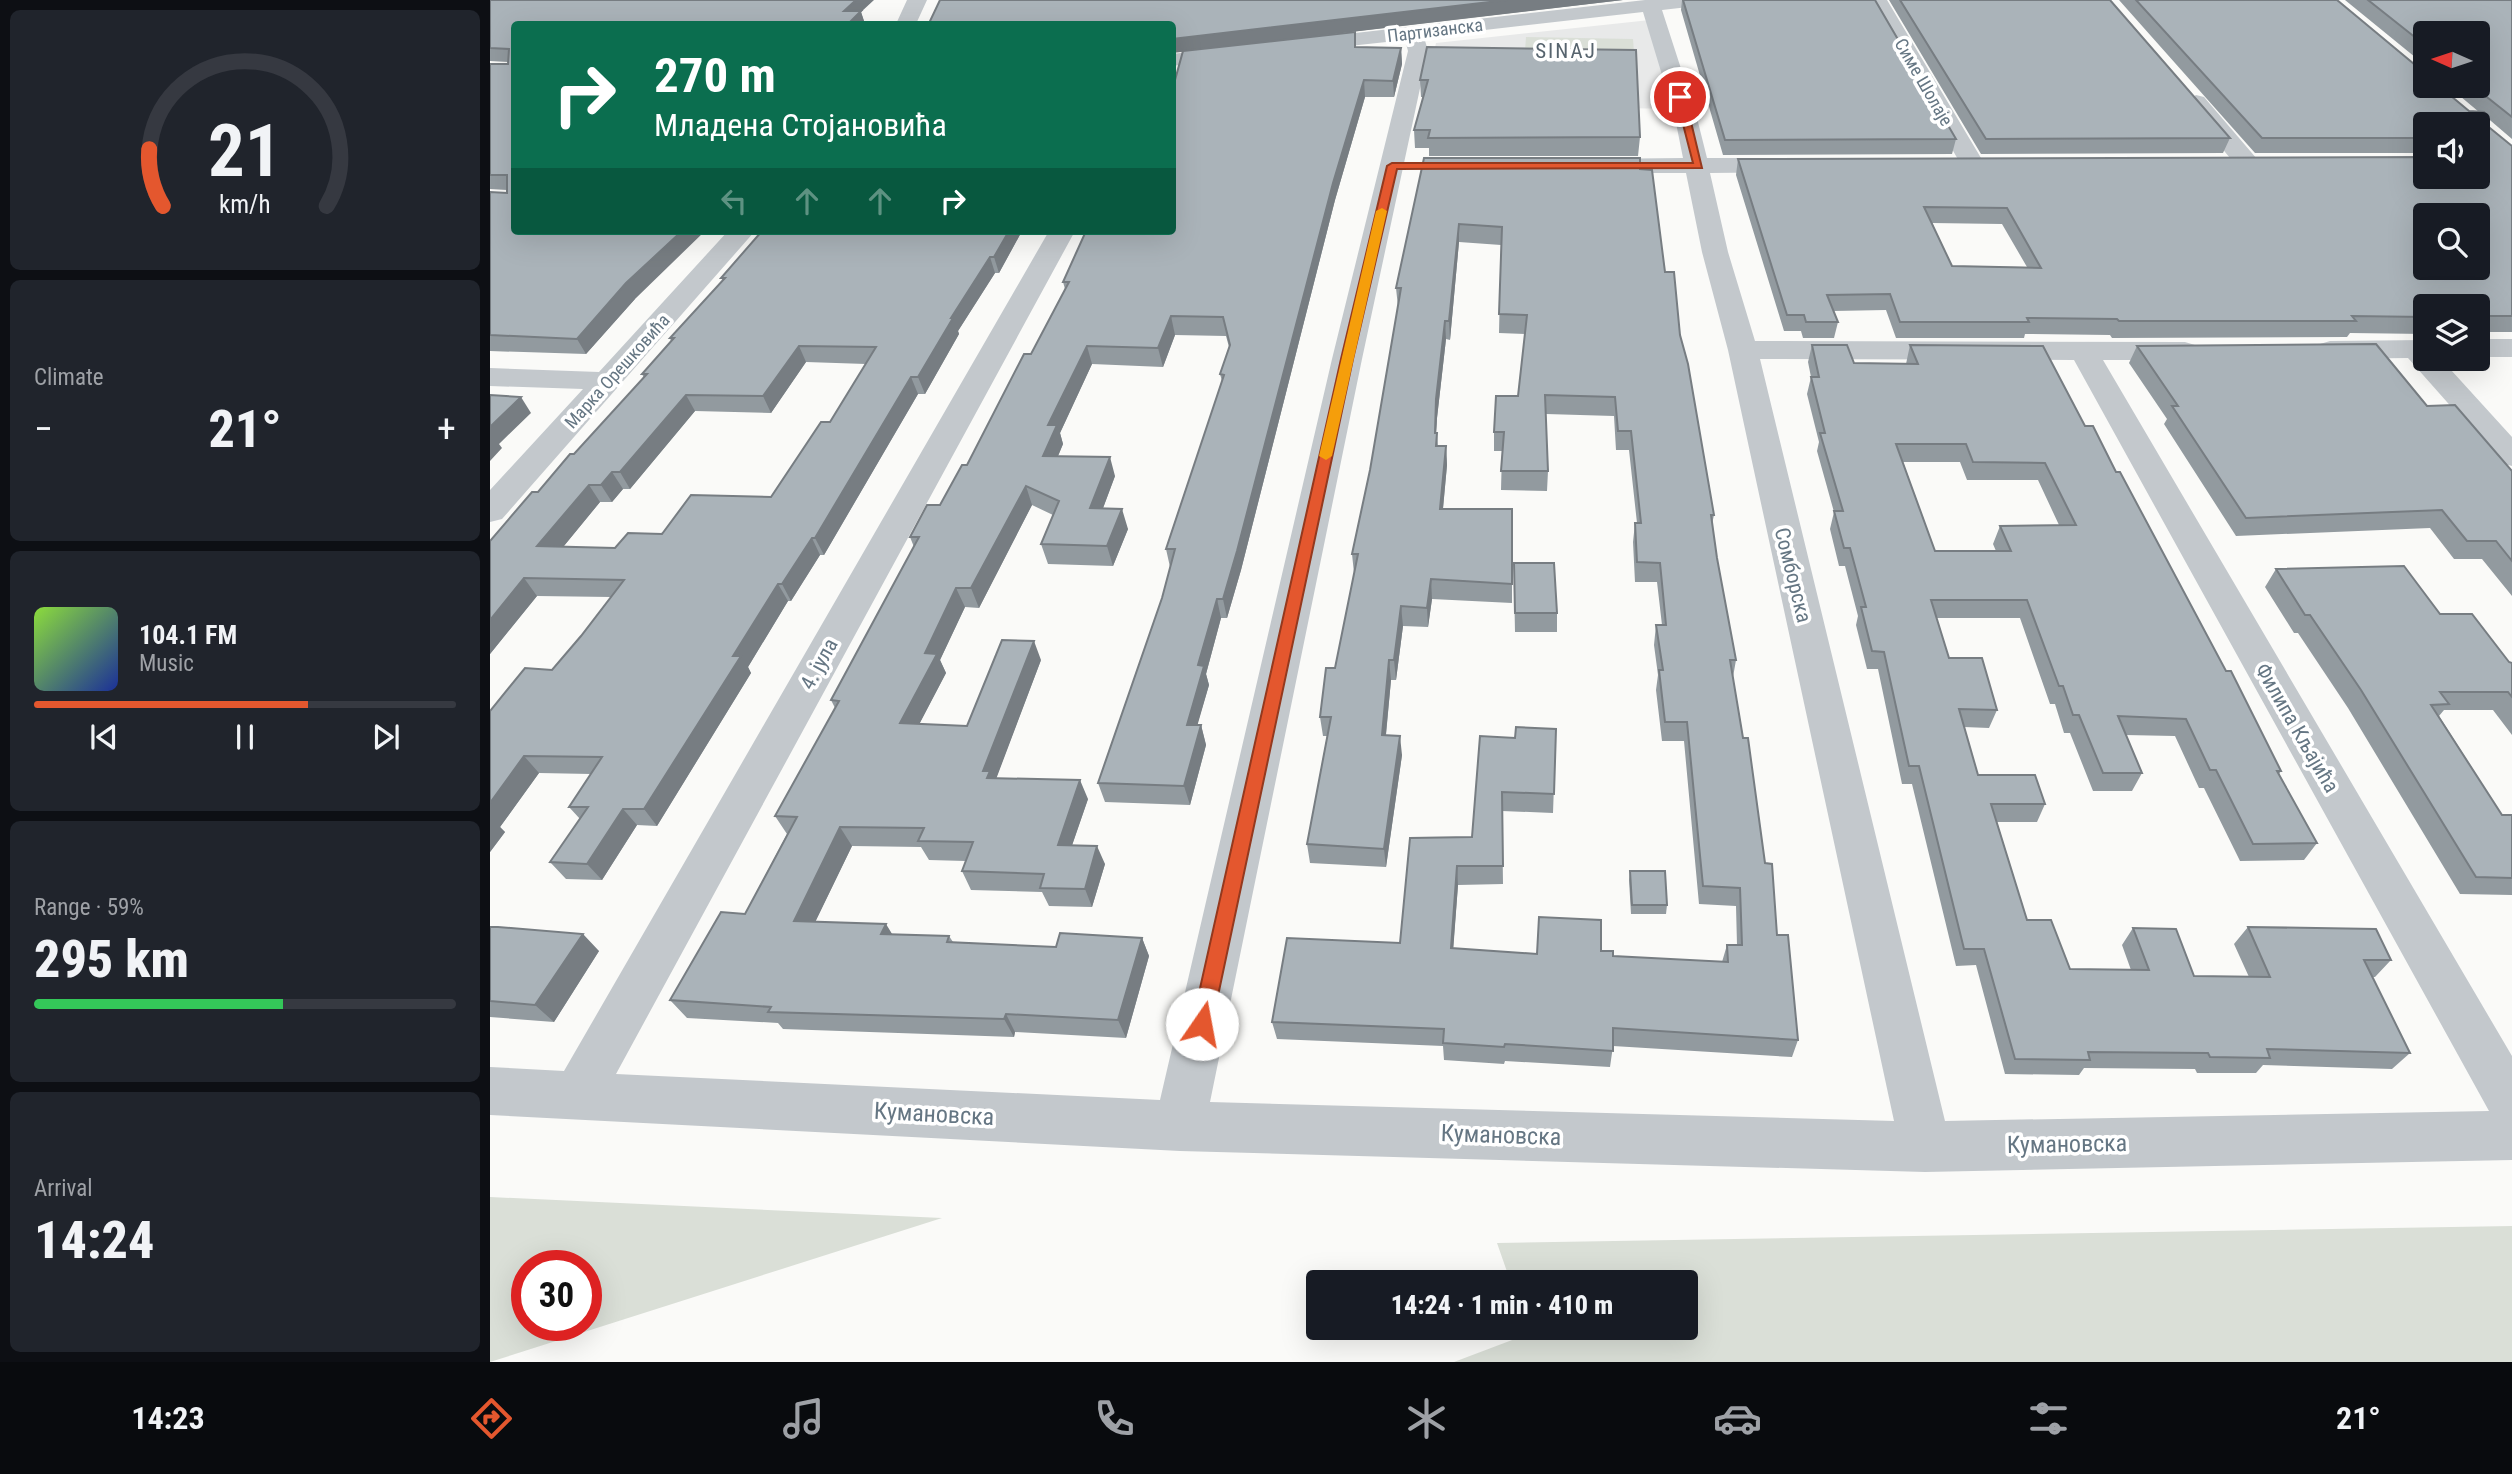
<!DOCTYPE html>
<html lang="en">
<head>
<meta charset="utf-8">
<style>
  body { margin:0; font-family:"Roboto Condensed",sans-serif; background:#20242c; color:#f1f3f6; height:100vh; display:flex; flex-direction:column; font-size:26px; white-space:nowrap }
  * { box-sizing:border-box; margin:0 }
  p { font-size:23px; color:#9ea1a6 }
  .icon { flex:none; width:38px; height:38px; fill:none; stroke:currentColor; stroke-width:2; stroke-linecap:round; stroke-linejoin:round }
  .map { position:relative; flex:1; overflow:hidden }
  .sheet { display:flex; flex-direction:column; gap:10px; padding:10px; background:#0d0f14; width:490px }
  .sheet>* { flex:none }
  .banner { position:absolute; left:21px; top:21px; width:665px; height:214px; border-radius:7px; box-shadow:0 7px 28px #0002; background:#0b6e4f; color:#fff; overflow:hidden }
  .needle { width:46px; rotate:273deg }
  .controls { position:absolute; left:1923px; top:21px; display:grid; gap:14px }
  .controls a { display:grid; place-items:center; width:77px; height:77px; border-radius:7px; background:#171b24; box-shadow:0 7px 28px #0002; font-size:35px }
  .speed { position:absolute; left:21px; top:1250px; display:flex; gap:14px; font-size:35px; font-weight:700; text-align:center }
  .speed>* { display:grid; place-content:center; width:91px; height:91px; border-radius:50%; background:#171b24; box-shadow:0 7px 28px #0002; line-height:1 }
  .speed .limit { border:10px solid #d22; background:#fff; color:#111 }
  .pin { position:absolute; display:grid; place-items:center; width:60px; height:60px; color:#fff; margin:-30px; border:4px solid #fff; border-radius:50%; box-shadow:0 2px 7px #0007 }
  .me { position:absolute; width:77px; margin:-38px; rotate:12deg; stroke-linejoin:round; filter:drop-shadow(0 0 5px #0008) }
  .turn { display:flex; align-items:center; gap:24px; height:147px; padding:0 28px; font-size:32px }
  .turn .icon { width:91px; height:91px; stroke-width:2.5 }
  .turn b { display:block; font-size:49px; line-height:60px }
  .lanes { display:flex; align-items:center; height:66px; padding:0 28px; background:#0003; justify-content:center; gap:35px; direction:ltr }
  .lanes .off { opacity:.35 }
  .big { font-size:52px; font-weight:800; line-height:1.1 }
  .sheet .tile { flex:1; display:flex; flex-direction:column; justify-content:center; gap:10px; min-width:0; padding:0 24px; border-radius:10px; background:#20242c }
  .sheet .dial { align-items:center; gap:0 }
  .dial svg { height:182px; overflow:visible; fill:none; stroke:#363941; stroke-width:7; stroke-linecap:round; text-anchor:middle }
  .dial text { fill:#f1f3f6; stroke:none }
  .song { display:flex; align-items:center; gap:21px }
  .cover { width:84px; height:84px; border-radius:10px; background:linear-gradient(135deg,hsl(90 70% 55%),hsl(230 70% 35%)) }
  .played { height:7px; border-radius:4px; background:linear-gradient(90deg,#e4572e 65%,#363941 65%) }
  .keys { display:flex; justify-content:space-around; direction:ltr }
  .heat { display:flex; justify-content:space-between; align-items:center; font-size:38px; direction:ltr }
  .charge { height:10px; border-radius:5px; background:linear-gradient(90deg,#34c759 59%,#363941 0) }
  .trip { position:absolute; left:816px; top:1270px; width:392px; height:70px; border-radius:7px; background:#171b24; box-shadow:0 7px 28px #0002; font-weight:800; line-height:70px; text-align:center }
  .menu { display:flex; height:112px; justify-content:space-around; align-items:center; background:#090b0e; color:#9ea1a6 }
  .menu .icon { width:49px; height:49px }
  .menu .active { color:#e4572e }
  .menu b { font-size:32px; color:#f1f3f6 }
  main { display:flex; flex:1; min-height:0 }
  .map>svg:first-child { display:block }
  .built { fill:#e8e9e9 }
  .green { fill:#dadfd7; fill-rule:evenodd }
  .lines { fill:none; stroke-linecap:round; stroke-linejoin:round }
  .minor { fill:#c3c8cc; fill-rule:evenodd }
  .wall { fill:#929a9f; fill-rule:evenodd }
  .shaded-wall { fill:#777d82 }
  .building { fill:#aab3b9; stroke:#777d82; stroke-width:2; fill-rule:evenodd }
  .route { fill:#e4572e; stroke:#94391e; stroke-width:2 }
  .slow { fill:#f59e0b }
  .labels { text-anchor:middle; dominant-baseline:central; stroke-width:7; stroke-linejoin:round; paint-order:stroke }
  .far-street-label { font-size:18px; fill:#657683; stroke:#fff }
  .far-quarter-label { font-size:21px; letter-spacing:2px; fill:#57646e; stroke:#fff }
  .street-label { font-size:21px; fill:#657683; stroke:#fff }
  .near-street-label { font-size:24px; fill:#657683; stroke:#fff }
</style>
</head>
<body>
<main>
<section class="sheet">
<div class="tile dial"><svg viewBox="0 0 100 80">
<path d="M14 69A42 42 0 1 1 86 69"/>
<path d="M14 69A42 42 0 0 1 8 44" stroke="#e4572e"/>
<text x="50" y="56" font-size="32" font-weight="700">21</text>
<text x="50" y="72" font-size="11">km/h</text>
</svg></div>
<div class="tile"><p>Climate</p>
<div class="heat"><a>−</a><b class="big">21°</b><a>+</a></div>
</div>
<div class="tile">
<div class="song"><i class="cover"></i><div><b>104.1 FM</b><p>Music</p></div></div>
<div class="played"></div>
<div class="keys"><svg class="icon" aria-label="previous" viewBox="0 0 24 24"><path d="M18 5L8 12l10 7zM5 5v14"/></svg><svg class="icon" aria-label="pause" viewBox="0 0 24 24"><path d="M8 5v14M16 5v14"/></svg><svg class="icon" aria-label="next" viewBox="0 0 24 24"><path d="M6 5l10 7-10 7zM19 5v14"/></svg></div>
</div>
<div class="tile"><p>Range · 59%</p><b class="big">295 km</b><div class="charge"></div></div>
<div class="tile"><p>Arrival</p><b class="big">14:24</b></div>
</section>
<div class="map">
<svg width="2022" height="1362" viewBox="0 0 2022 1362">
  <rect width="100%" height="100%" fill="#fafaf8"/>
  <path class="built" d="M1160,20L1182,109L933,104L946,43Z"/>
  <path class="green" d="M1036,37L1143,39L1145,65L1034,64Z
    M0,1197L452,1218L0,1362ZM37,1265H96V1325H37Z
    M2022,1226V1362H964L1038,1334L1036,1328H1195V1283H1021L1007,1243Z"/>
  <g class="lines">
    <path class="minor" d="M417,0H437L426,24H406Z
      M1155,0H1217L1207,6L1172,10L1207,118L1217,158H1300L1309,160L1312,165L1309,170L1300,172L1220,173L1238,252L1265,341L1695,342L1705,345L1710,351L1705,357L1695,360H1613L2022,1056V1160L1435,1172L690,1151L0,1115V1067L74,1071L559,231H585L126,1074L670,1100L842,359L918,51L915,40L813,51L803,45L813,39ZM1153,12L1185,118L1193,158L1098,159L1089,161L1086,166L1089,171L1098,173H1196L1212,252L1238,350L1404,1121L720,1102L872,359L938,51L934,37ZM1270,359L1584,360L1999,1111L1455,1121Z
      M1377,0H1397L1494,163L1490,168H1474L1470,163Z
      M743,47L750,49L753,53L750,57L682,66V54Z
      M1706,95L1714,97L1767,159L1770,164L1767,169H1749L1698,107L1695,102Z
      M238,231H265L12,519L0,522V490L93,389L0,386V368L109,372Z
      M1988,339H2022V357H1988Z
      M1936,340V359H1951L2022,437V466L2011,463L1918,358L1840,359L1830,356L1825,350L1830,344L1840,341Z"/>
  </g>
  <path class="wall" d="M0,0L371,12L375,24H24L145,299L96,354L0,351V192L17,193V190L0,189V64H18V62L0,61Z
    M450,0H1133L783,41L866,47L911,48L912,64L904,97H875L845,200L751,570L737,618H731L716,674L719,685L707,725H711L716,745L700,805L615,802L608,783L672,598L680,567L676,549L732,381L730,374L739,347L736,336L685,335L673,367L602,364L570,433L573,444L568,456L625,476L613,508L638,529L623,566L558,564L551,544L563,515L542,505L489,608L475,607L450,660L456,673L429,724L477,726L551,660L506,778L598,799L582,845L615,864L602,907L559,906L552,892L481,890L472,871L476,861L439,860L431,847L362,846L325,922L403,935L459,936L463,942L566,947L652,938L659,956L636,1038L525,1032L524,1037L293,1029L288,1023L197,1018L180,1000L255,914L297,834L285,816L345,708L341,700L424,547L420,537L450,505L477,465L541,354L575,289L573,282L682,231L693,52Z
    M1192,0H1385L1466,139L1462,154L1233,155L1191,10Z
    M1399,0H1620L1740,138L1733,153L1491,154Z
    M1629,0H1847L1979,111L1989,112L1958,86H1988L1936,33V66L1855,0H2022V139L1994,115L1995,124L2022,146V332H1988V306H1936V334L1860,333L1857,337L1622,338L1620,335L1535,334L1534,338H1406L1396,310L1343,311L1348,322L1344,338H1313L1311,331H1294L1246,175L1248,159L1988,177L1936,124V153H1765ZM1442,223L1512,224L1537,267L1462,266Z
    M937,47L1150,137L1148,156H939V148H925L924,130L933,97H931L930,80Z
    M934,158L1150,169L1190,335L1224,515L1222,524L1227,558L1246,660L1243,677L1287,935L1308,1040L1302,1057L1123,1046L1120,1067L1015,1061L1014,1064L954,1060L953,1046L787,1039L782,1022L910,943L982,837L1025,738L1066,729L1063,813L1012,811L1013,884L968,885L963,949L1047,954L1111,951L1123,956L1232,962L1237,945H1247L1246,906L1209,904L1194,741H1172L1166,690L1168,675L1164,645L1166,625H1172L1167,582H1145L1143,542L1145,523H1147L1139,450H1126L1124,416L1056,414L1058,471L1057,491L1011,490L1012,451H1004V432L1028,396L1035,334L1009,333L1011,245L969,242L960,340L956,339L947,418L946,433H947L948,446H956L957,465L953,509H1022V603L942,599L938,627L913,626L906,680H901L896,735L912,755L896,867L820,863L817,844L837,736H833L830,717L845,668L864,573L862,554L880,470L908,307L906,288Z
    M532,231L509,273H505L468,331L469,334L435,394H428L334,555H330L301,601H298L258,667L261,673L167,826L147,825L112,880L76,879L60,862L90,819L79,807L101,774L49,773L10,827L15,832L0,852V711L62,670L91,636L121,597L47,596L0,654V541L84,454L154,378L152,374L181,341L180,338L233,281L231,278ZM316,362L376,364L340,422L281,497L125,548L73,547L110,502H122L133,489H140L205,411L281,413Z
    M1322,345L1364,363L1416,364L1420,345L1595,426L1626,472L1791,771L1789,774L1827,843L1814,860L1750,861L1714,788H1709L1685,736L1635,735L1652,773L1642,791H1603L1580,733H1574L1565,704H1560L1530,618H1446L1459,658L1507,710L1499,728L1474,727L1488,775L1555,804L1547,822H1507L1537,920L1580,969L1641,970L1632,945L1643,928L1704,976L1759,977L1744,944L1758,927L1901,960L1885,977H1882L1920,1053L1902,1069L1773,1065L1766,1073H1707L1705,1069L1594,1068L1589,1075L1515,1074L1486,965L1466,966L1422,784H1412L1388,669H1377L1366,625L1368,616L1355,566H1349L1340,529L1344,512L1327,451L1329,442L1317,394L1321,377L1318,362ZM1413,462H1470L1477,480H1548L1569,525L1510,526L1503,544L1506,551H1445Z
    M1647,346L1937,406L2022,471V596L1992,559H1964L1940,528L1746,536L1674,424L1677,419L1639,363Z
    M1786,569L1950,614L2019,662L2022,663V735L2003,710H1954L1949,716L2012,815H2022V895L1970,894L1858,708L1808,633H1804L1775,587Z
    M1024,582L1067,613V632H1025Z
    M1140,871L1177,905L1176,914H1141L1139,880Z
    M0,927L109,951L64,1022L0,1017Z"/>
  <path class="shaded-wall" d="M366,0H384L371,12L375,24H358L354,11Z
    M1017,0H1133L682,53V39Z
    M911,48L912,64L904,97L903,81Z
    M874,80L875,97L845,200L751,570L737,618L733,599L843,183Z
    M969,224V242L960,340L959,321Z
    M192,231H215L145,299L96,354L87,339L136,283Z
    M519,231H532L509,273L504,257Z
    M500,257L505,273L468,331L469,334L435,394L428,377L461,318Z
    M681,316L685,335L673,367L668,348Z
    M955,321L956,339L947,418L945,452V433L946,399Z
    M309,346L316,362L281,413L273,396Z
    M597,346L602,364L570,433L573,444L560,475L553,456L558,425Z
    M421,377L428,394L334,555L325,538Z
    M196,395L205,411L140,489L130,472Z
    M31,397L41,413L9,444L12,448L0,461V427Z
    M956,446L957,465L951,529L950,509Z
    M620,457L625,476L606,527L600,508Z
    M122,472L133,489L122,502L111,485Z
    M99,485L110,502L60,563L47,546Z
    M536,486L542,505L489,608L481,588Z
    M632,509L638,529L623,566L617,546Z
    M322,538L330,555L301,601L292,584Z
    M34,578L47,596L0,654V620Z
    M941,579L942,599L938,627L937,608Z
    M288,584L298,601L258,667L261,673L167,826L154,809L243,656Z
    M466,588L475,607L450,660L456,673L420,742L410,723L435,653Z
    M727,599L731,618L716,674L719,685L702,744L697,725L708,665Z
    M911,606L913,626L906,680L904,660Z
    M544,641L551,660L505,782L508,790L493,771Z
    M899,660L901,680L894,754L892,735Z
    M711,725L716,745L700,805L694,786Z
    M910,736L912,755L896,867L894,849Z
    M34,756L49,773L10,827L15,832L0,852V803Z
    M590,780L598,799L576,863L568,845Z
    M133,809L147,825L112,880L97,864Z
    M350,827L362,846L317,939L304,921Z
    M607,846L615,864L602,907L595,889Z
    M967,866L968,885L962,966L961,948Z
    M396,924L407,942L391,934Z
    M93,934L109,951L64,1022L45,1005Z
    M652,938L659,956L636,1038L628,1020Z
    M516,1014L525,1032L524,1037L514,1019Z"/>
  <path class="building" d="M0,0H366L354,11H371L358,24H24V231H192L136,283L87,339L0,335V192L17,193V175H0V64H18L19,49L0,48Z
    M450,0H1017L682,39V24H439L440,21Z
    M1193,0H1385L1466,139L1235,140Z
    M1410,0H1620L1740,138L1496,139Z
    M1646,0H1847L1936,74V86H1949L1979,111L1994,112L1995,124L2022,146V316H1988V306H1936V317L1862,316L1866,321H1629L1627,319L1537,318L1539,322H1410L1400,294L1337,295L1348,322H1316L1314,315H1297L1248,159L1936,157V177H1988V124H1936V138H1772ZM1434,207L1517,208L1551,268L1462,266ZM1936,215H1988V268H1936Z
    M1878,0H2022V117L1983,86H1988V33H1936V46Z
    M865,32V47L911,48L903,81L874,80L843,183L747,551L733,599H727L708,665L714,666L697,725H711L694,786L608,783L672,598L685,549H676L734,375L730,374L740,345L733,317L681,316L668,348L597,346L558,425H567L553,456L620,457L600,508L632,509L617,546L551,544L569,501L536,486L481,588H466L435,653L447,654L410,723L477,726L512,640L544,641L493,771H500L497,778L590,780L568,845L607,846L595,889L550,888L554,874L472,871L483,842L428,841L434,828L350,827L304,921L396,924L391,934L459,936L457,942L566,947L570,933L652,938L628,1020L516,1014L514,1019L278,1012L281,1007L180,1000L231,912L255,914L307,817L285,816L349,701L341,700L429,537H420L437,505H450L472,465H477L534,354H541L579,282H573L596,231H682V91L693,51Z
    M937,47L1146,50L1150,137L938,138L940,130H924L938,80H930Z
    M934,158H1150V169L1162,170L1175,272H1184L1190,335L1198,364L1224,515H1221L1227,558L1246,660H1240L1253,738H1258L1275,863L1282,864L1287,935H1298L1308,1040L1123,1028V1051L1015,1044L1014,1047L953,1043L954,1029L782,1022L797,938L910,943L920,838L982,837L990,736L1025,738L1026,727L1066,729L1064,794L1012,792L1013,866H967L961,948L1047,954L1049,917L1111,920V951H1123V956L1238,962L1237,945H1252L1250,888L1213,886L1197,722H1175L1169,670H1173L1166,625H1176L1170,563L1147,562L1145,523H1151L1141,431H1128L1125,397L1055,395L1058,471H1011L1014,432H1004L1006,396H1028L1037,315L1009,314L1012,227L969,224L959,321H955L946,399L945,433H947L946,446H956L950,509H1022V584L941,579L937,608L911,606L904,660H899L892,735L910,736L894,849L817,844L841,717H830L836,668H845L868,554H862L880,470L911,288H906Z
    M272,231H519L504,257H500L461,318H463L428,377H421L325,538H322L292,584H288L243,656H251L154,809H133L97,864L60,862L98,807H79L112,757L34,756L0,803V711L35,668L62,670L91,636L134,580L34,578L0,620V541L42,492H48L80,454H84L157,374H152L184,338H180L235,278H231ZM309,346L386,347L340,422H331L281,497L201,495L172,534L138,533L125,548L47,546L99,485H111L122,472H130L196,395L273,396Z
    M1886,344L1937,406L1965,405L2022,471V561L2006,541H1977L1952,510L1756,518L1682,406H1688L1647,346Z
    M1322,345H1357L1364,363L1428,364L1420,345L1553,346L1595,426H1603L1626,472H1630L1736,671H1741L1791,771H1787L1827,843L1763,844L1726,770H1720L1696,719L1628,716L1652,773H1613L1589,715H1583L1573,686H1569L1537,600H1441L1459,658H1492L1507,710L1469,709L1488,775H1545L1555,804H1501L1537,920H1561L1580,969L1659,970L1643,928L1686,929L1704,976L1780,977L1758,927L1886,929L1901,960H1874L1920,1053L1777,1049L1780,1058L1720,1057L1718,1053L1598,1052L1600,1060L1525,1059L1494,949H1474L1429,766H1419L1394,652L1382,651L1371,607H1376L1360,548H1354L1344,511H1353L1330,433H1335L1321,377H1329ZM1406,444H1476L1483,462L1555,463L1586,525L1510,526L1521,551H1445Z
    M0,395L31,397L0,427Z
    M1024,563H1064L1067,613H1025Z
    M1914,566L1950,614H1982L2019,662L2022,663V697L2018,692H1950L1959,704L1941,705L2012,815H2022V878L1986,877L1871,690L1820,615H1815L1786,569Z
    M1140,871H1175L1177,905H1142Z
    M0,927H8L93,934L45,1005L0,1001Z"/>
  <path class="route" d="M1190,94L1195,97L1212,168L907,169L863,359L722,1024L719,1031L712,1033L705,1031L702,1024L851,359L897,166L902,163H1203L1186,97Z"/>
  <path class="slow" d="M892,208L897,211L842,456L836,460L829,456L886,211Z"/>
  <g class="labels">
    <g class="far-street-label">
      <text transform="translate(945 30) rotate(-7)">Партизанска</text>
      <text transform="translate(1434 82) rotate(60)">Симе Шолаје</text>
      <text transform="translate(127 371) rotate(-48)">Марка Орешковића</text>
    </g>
    <g class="far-quarter-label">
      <text x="1076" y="51">SINAJ</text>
    </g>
    <g class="street-label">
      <text transform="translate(1303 575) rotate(76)">Сомборска</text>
      <text transform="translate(329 664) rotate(-61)">4. јула</text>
      <text transform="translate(1807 728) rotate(60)">Филипа Кљајића</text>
    </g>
    <g class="near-street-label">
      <text transform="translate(444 1114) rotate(3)">Кумановска</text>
      <text transform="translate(1011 1135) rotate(2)">Кумановска</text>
      <text transform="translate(1577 1144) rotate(-1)">Кумановска</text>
    </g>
  </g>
</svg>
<div class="controls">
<a><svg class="needle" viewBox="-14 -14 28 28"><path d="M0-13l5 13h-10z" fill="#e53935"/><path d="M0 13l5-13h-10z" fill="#9ea1a6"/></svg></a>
<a><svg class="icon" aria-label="sound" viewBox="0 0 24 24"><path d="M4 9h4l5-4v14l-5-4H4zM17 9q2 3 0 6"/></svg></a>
<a><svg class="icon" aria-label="search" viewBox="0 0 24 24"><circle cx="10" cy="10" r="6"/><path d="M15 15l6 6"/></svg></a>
<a><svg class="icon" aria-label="layers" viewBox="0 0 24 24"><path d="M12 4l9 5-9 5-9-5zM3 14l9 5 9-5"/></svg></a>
</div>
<div class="speed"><div class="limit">30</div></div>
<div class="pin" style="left:1190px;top:97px;background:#d93025"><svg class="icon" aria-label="arrive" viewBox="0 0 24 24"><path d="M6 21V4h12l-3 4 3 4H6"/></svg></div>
<svg class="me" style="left:712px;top:1024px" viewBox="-20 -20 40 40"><circle r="19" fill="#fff"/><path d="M0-13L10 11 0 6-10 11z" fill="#e4572e"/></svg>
<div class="trip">14:24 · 1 min · 410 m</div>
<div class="banner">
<div class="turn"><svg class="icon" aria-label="right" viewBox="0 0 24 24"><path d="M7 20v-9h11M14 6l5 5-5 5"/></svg><div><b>270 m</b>Младена Стојановића</div></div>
<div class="lanes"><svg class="icon off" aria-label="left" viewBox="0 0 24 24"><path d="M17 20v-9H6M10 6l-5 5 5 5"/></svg><svg class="icon off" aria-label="ahead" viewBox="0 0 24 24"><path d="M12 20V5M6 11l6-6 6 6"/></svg><svg class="icon off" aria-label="ahead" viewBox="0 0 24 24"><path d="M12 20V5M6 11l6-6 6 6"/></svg><svg class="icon" aria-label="right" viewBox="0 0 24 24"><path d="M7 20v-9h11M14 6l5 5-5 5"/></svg></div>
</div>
</div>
</main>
<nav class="menu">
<b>14:23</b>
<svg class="icon active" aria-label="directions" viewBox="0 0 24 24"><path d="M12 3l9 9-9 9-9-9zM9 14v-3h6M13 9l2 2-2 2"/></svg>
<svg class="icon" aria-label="music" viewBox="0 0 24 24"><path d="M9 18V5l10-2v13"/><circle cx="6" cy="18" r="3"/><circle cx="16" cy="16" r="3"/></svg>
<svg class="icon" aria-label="phone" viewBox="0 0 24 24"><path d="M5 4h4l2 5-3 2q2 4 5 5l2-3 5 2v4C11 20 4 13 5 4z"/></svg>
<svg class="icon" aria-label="climate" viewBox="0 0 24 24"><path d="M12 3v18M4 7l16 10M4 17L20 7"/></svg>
<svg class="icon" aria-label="car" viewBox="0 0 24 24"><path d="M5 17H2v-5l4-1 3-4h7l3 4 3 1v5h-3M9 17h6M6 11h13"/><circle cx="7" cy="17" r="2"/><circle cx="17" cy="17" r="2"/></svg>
<svg class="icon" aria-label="filters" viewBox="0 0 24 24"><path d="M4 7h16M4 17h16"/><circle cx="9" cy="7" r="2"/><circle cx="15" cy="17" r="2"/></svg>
<b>21°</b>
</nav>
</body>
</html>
